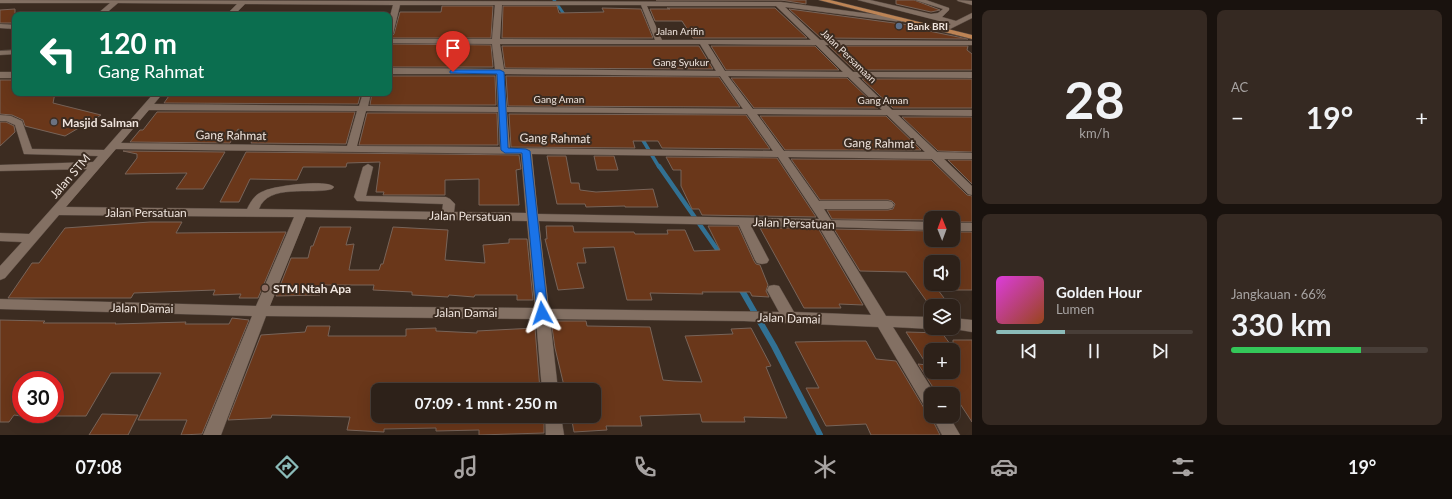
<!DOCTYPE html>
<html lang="id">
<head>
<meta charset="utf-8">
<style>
  body { margin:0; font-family:Lato,sans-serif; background:#352922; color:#f1f3f6; height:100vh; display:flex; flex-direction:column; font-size:15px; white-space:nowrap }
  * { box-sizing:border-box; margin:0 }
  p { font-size:13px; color:#a7a3a2 }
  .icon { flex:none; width:22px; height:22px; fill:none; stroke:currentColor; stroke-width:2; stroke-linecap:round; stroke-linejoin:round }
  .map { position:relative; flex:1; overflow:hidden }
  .side { display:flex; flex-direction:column; gap:10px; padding:10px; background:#19120e; width:480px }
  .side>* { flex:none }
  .top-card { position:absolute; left:12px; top:12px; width:380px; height:84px; border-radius:8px; box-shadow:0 4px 16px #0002,0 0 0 1px #483e38; background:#0b6e4f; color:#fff; overflow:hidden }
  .needle { width:26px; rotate:359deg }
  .fabs { position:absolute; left:924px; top:211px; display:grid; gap:8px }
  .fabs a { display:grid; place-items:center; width:36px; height:36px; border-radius:8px; background:#2d2119; box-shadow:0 4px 16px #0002,0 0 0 1px #483e38; font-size:20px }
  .speed { position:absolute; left:12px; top:371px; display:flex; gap:8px; font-size:20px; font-weight:700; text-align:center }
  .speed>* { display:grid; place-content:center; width:52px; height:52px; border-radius:50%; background:#2d2119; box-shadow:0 4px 16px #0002,0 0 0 1px #483e38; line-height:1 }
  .speed .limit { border:6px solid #d22; background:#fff; color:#111 }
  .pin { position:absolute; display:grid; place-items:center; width:34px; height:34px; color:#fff; margin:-41px -17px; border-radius:50% 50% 50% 0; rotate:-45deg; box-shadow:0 0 4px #0007 }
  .pin .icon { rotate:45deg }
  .me { position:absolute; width:44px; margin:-22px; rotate:355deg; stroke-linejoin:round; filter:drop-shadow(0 0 3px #0008) }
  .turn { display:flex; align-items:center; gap:14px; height:84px; padding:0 20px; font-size:18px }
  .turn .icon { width:52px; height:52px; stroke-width:2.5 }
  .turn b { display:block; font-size:28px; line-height:34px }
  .big { font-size:30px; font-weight:700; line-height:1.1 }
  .side .tile { flex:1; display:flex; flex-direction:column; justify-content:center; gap:6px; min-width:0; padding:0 14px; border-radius:8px; background:#352922 }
  .side .dial { align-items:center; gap:0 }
  .dial b { font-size:52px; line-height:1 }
  .song { display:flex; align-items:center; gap:12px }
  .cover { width:48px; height:48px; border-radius:6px; background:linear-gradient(135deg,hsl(300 70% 55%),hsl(20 70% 35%)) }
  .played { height:4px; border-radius:2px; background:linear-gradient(90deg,#8bbbb9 35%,#483e38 35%) }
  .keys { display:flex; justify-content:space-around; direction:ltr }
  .heat { display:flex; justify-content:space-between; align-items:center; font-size:22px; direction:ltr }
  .charge { height:6px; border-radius:3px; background:linear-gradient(90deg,#34c759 66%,#483e38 0) }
  .side .tiles { flex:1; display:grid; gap:10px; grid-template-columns:repeat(2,1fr) }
  .trip { position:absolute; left:371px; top:383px; width:230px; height:40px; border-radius:8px; background:#2d2119; box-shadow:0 4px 16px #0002,0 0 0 1px #483e38; font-weight:700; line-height:40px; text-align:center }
  .tabs { display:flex; height:64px; justify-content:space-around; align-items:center; background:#120d0a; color:#a7a3a2 }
  .tabs .icon { width:28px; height:28px }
  .tabs .selected { color:#8bbbb9 }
  .tabs b { font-size:18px; color:#f1f3f6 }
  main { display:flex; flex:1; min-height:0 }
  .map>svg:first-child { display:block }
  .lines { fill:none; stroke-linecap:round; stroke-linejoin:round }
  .stream-far3 { stroke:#327193; stroke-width:3 }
  .stream-far2 { stroke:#327193; stroke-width:3.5 }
  .stream-far1 { stroke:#327193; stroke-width:4.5 }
  .stream { stroke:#327193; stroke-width:6 }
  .building { fill:#6a371a; stroke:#786459; fill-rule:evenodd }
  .minor-casing { stroke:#584a41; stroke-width:1 }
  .major-casing { stroke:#584a41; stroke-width:1 }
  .minor { fill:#837063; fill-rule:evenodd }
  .major { fill:#bd8455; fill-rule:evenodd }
  .route { fill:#1a73e8; stroke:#114b97 }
  .service-dot { fill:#5c6f8a; stroke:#3c2c21; stroke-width:1.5 }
  .worship-dot { fill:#6b7280; stroke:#3c2c21; stroke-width:1.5 }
  .education-dot { fill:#8d6e63; stroke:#3c2c21; stroke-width:1.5 }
  .labels { text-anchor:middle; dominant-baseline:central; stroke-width:4; stroke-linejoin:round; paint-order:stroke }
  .far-poi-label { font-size:10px; font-weight:bold; fill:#efe4dd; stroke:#3c2c21; text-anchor:start }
  .far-street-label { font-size:10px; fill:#efe4dd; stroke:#3c2c21 }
  .poi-label { font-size:12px; font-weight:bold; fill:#efe4dd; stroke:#3c2c21; text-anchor:start }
  .street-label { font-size:12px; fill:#efe4dd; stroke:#3c2c21 }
</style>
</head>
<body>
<main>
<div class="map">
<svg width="972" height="435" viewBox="0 0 972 435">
  <rect width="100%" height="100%" fill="#3c2c21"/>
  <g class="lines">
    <path class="stream-far3" d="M554,0L566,17"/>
    <path class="stream-far2" d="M641,137L659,167"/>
    <path class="stream-far1" d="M659,166L721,255"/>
    <path class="stream" d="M740,287L774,346L820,435"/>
  </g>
  <path class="building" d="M656,0H806V4L781,0Z
    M896,0H914L940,10L931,12L896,4Z
    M442,6H493L491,38H389L394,34L400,12H441Z
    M503,6H557L559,13L604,12L602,8L641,9L653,38H502Z
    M667,8H775L807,38H693L682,21H655L650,9H670Z
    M15,9V23H0V10Z
    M789,9L909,25L925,29L924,30L968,39L821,38Z
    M389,44L491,45L493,67H389Z
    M502,46H699L713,69L505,68Z
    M711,46H815L839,70H726Z
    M829,46H968L967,50L972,54V70H854Z
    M389,76H495L496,105H370L372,93H389Z
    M506,76L719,77L740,107L508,106Z
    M731,78H847L878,108H754Z
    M862,79H972V108H893Z
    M0,80H15V94L55,93L53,103L101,115L65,136L25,126L23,120L12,115L0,114Z
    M171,93H361L358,104L164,103Z
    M157,112H355L346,144L251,143L254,137L238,129L230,143L130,142L140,130H143Z
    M367,113H497L498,145H359Z
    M509,114L746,115L770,149L662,148L658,141H633L635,148L511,147Z
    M760,116H886L921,150H785Z
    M902,117H972V152L938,151Z
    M0,122H6L14,126L15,132L0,146Z
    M123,151L225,152L203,189H176L187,173L125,174L137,158V154Z
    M246,152L519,155L521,169L516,170L519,205H479V179L445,180V195H383L384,192H376L380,162L347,163L346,167H303L297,180L250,179L239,202H220Z
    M547,156H566L571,183H579L580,190L596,192L653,189L658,207H625V206L586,207L585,204H557Z
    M594,156H614L618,170H597Z
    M666,157L777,158L816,217L702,215L699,209H692L681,186V170H673Z
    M791,159L931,160L967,195L972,196V222H953V218H931V220L832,219L827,210H888L893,209L895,204L892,201L888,200H820Z
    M948,160H972V184Z
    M150,222H182L176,233L286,232L258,298H239L241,294L213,295L215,290L134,293L131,298H8L32,263H39L65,228Z
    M546,226H573L574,232H634L635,234H668L667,230H685L694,251L720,250L708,226H738L754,261L756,264L760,265L768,285L766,291L769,297L752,296L750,292H702L703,294L650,293L652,300H627L614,247L583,248L586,263H577L584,288L558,290L545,239H547Z
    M320,227H351L346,245L354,244L349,270H379L381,264H383L393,227L448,230L445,260L485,263L483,245L509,243V239H527L533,300H517V295H475L474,297L449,295L448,297L412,295V292L373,290L374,285H323L320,295L276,296L291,258H308L311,246H313Z
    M760,228H818L863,305L839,304L841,308H804Z
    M834,229L931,231V240H953V232H972V290H938L950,306H930L906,272L860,271ZM931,262H953V284H931Z
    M232,318L249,320L202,434L181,435L187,420H138L161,373H111L86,416H55V380H21V416L14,415L9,422H0V320L45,321L43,323H116L115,324L186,322L185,324H229Z
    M554,321H586L587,326L650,327L663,380L674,381L702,382L685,336L733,334L731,329L751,328L771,366L766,367L787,418L744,417L745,422H702L700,414L640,416L642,426H606L607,430L574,432L571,416H594V390H565L555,348L552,327H555Z
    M307,326H330L328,336H406V329L436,328V331L477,333V331L535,328L540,390H378V416H544V433L479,435V430L436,431V428L384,429V432L347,430L350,417L272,415L271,418L228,420L261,335L305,332Z
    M906,332L942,333L953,348V340H972V422L953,393L936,392L918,364L927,365ZM931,350H953V375L931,374Z
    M843,341H866L876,359L896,361L924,408L931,411V417L940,435H871L866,424L826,426L806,388H819L795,342Z
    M102,414L138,415L128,435H89Z"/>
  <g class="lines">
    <defs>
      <path id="minor" d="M0,0L781,2L901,18L905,20L901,22L785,7L820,40L972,41V45H825L853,72H972V78L858,77L892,110H972V116L898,115L937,152L972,153V159H944L972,186V195L968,194L932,159L788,157L819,201H888L892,202L894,205L892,208L888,209H824L831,220L931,222V230L831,227L886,316L931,317V328H933L931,329L893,327L935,394H931V409L925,407L878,327L744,321L550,319L558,390H542L536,319L266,316L221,435H203L252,316L0,309V299L256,306L294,217L59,215L5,278L0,280V266L22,242L0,241V233L29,234L87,169L0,171V165L93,162L98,156L24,154L15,125L6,121H0V115L11,116L22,121L32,149L104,150L154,93H163L154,104L359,106L363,93H371L368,106L498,107L496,74H389V68L495,69L492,44L389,43V39H492L495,5H400L393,34L389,36V20L393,5L245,4L234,15H226L237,4L118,3L104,15H96L110,3H0ZM502,5H641L655,40L500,39ZM647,6H776L811,40H662ZM500,44H700L716,71L504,69ZM708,44L816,45L843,72L725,71ZM504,74L720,76L743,109L507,107ZM728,76L848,77L882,110L753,109ZM149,110L357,111L347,146L121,143ZM366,111L498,112L500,147L357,146ZM507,112L747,114L773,151L510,148ZM757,114L887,115L925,152L784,151ZM116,149L521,154L526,213L454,212L455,204L450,199L446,197L366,196L373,167L368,164L363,167L354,197L357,201L443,204L442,212L259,209C268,183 311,195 332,189L334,187C327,179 274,186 264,191C255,194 251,201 247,209L66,207ZM532,154L778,157L819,219L538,214ZM306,217L527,221L535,308L270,306ZM539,221L739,225L755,260L757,263L762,264L767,263L769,260L751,226L819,227L871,315L794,312L779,286L774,285L769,286L767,290L779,312L549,309Z
        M858,0H870L931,14L938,13L943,9L915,0H926L949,8V10L942,17L956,21L972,13V18L950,29L946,27L951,24Z
        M957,0L972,1V5L958,1Z
        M0,24L15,25V29L0,28Z
        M15,50V54L0,55V51Z
        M0,72H15V78H0Z
        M953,223H972V231H953Z
        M953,318L972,320V332L948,328H953Z
        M545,416H561L564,435H546Z
        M932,416H949L960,435H942Z"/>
      <path id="major" d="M819,0H830L972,35V39Z"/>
    </defs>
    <use href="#minor" class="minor-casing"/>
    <use href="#major" class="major-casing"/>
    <use href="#minor" class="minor"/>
    <use href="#major" class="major"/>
  </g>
  <path class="route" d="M453,70H500L504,72L508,148L526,149L530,151L548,313L546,316H538L537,313L522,153H505L501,150L497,74L450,73V71Z"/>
  <circle class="service-dot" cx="899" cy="26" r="4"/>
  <circle class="worship-dot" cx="54" cy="122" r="4"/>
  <circle class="education-dot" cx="265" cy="288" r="4"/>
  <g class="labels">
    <g class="far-poi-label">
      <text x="907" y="26">Bank BRI</text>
    </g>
    <g class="far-street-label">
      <text x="680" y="31">Jalan Arifin</text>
      <text transform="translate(849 56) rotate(44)">Jalan Persamaan</text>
      <text x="681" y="62">Gang Syukur</text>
      <text x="559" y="99">Gang Aman</text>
      <text x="883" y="100">Gang Aman</text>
    </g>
    <g class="poi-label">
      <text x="62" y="122">Masjid Salman</text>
      <text x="273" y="288">STM Ntah Apa</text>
    </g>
    <g class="street-label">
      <text transform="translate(231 135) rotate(1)">Gang Rahmat</text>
      <text transform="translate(555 138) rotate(1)">Gang Rahmat</text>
      <text transform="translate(879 143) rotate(1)">Gang Rahmat</text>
      <text transform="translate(70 176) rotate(-49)">Jalan STM</text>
      <text x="146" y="212">Jalan Persatuan</text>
      <text transform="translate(470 216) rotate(1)">Jalan Persatuan</text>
      <text transform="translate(794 223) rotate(2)">Jalan Persatuan</text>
      <text transform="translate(142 308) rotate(1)">Jalan Damai</text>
      <text x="466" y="312">Jalan Damai</text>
      <text transform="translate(789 318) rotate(2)">Jalan Damai</text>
    </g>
  </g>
</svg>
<div class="fabs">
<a><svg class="needle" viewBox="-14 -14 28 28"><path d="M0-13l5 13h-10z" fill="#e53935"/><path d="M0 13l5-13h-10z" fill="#a7a3a2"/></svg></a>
<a><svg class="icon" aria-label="sound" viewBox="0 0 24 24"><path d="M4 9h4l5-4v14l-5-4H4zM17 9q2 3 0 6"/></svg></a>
<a><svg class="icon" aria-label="layers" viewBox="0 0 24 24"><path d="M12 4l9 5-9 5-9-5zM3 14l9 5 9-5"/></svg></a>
<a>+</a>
<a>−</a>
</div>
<div class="speed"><div class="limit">30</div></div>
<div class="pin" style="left:453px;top:72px;background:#d93025"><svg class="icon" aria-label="arrive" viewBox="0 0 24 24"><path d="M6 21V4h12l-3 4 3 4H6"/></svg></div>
<svg class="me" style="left:542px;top:313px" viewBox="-20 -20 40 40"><path d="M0-17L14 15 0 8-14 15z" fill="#1a73e8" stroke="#fff" stroke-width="4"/></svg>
<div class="trip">07:09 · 1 mnt · 250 m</div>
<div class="top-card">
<div class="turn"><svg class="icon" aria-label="left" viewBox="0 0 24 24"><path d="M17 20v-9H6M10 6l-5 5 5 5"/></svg><div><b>120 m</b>Gang Rahmat</div></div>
</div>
</div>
<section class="side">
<div class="tiles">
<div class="tile dial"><b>28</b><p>km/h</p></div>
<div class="tile"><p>AC</p>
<div class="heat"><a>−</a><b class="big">19°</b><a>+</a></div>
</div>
<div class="tile">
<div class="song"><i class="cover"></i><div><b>Golden Hour</b><p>Lumen</p></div></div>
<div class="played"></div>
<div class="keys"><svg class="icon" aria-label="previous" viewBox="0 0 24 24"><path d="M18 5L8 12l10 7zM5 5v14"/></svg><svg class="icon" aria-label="pause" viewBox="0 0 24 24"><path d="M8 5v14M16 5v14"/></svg><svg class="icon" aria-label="next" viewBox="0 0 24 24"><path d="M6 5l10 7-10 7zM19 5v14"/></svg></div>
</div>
<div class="tile"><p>Jangkauan · 66%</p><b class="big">330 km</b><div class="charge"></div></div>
</div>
</section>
</main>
<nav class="tabs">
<b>07:08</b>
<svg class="icon selected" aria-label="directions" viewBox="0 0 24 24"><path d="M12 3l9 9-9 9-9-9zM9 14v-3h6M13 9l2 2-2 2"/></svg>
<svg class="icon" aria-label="music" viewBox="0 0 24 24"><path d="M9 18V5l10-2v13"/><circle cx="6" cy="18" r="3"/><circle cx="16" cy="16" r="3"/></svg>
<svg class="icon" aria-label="phone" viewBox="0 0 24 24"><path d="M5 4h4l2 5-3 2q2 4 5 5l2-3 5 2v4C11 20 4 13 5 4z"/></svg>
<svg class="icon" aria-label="climate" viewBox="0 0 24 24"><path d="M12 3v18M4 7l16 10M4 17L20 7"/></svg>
<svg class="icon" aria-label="car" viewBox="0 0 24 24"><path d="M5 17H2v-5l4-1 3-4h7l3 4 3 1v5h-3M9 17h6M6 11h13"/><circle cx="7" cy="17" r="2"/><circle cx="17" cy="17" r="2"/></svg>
<svg class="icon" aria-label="filters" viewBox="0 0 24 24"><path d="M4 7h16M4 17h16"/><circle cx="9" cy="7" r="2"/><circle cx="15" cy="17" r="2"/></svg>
<b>19°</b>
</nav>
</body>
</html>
